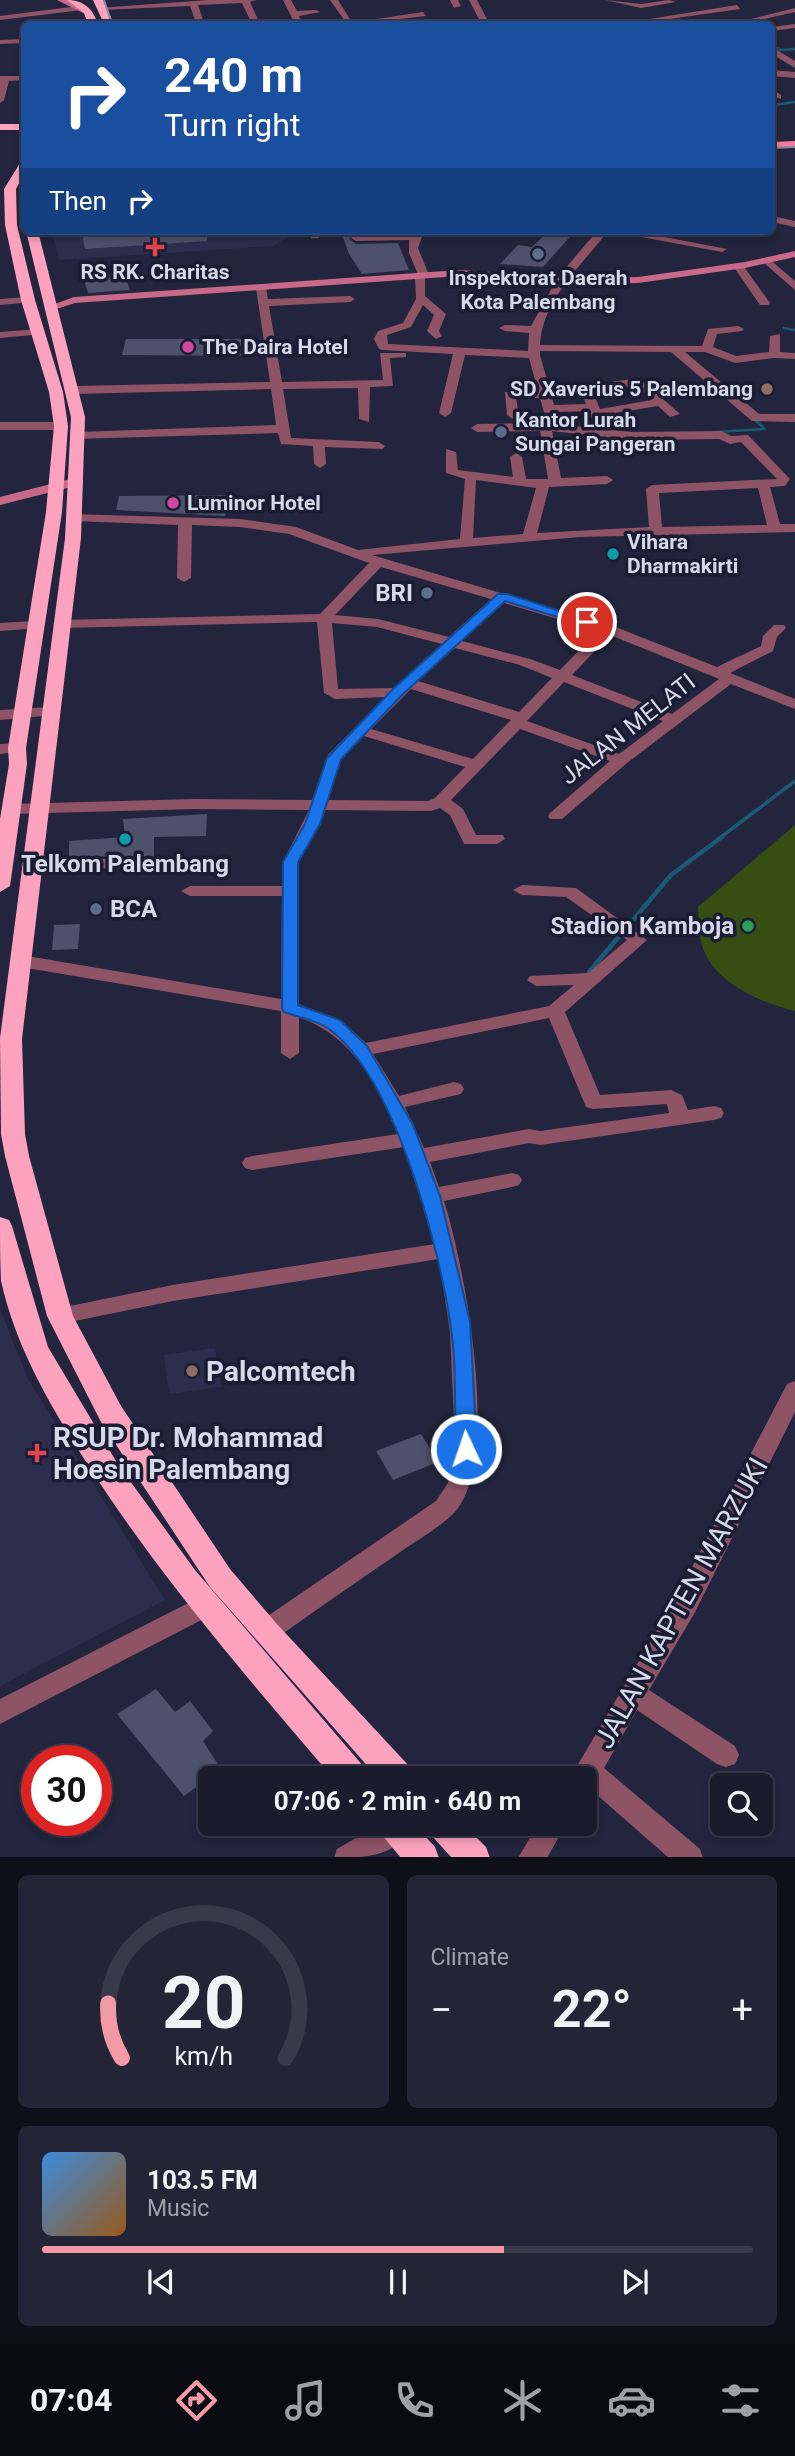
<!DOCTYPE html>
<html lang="en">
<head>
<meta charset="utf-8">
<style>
  body { margin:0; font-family:Roboto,sans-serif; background:#232536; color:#f1f3f6; height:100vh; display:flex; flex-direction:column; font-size:26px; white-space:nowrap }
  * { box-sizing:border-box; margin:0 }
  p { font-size:23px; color:#9fa1aa }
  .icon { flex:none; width:38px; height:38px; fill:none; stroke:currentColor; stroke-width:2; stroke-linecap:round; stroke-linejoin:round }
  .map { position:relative; height:1857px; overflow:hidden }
  .sheet { display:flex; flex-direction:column; gap:18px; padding:18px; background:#0e0f19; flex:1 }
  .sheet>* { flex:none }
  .banner { position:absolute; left:21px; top:21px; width:754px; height:214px; border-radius:10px; box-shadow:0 4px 10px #0003,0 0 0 2px #383a4a; background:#1a4fa0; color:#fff; overflow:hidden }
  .fabs { position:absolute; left:710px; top:1773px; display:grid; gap:14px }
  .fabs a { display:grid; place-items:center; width:63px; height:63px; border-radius:10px; background:#1a1c2e; box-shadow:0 4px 10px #0003,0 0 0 2px #383a4a; font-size:35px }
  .speed { position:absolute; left:21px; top:1745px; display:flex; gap:14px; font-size:35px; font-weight:700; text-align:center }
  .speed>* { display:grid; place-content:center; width:91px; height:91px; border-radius:50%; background:#1a1c2e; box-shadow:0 4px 10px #0003,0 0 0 2px #383a4a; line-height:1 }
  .speed .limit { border:10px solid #d22; background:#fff; color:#111 }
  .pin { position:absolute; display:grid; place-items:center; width:60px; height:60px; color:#fff; margin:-30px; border:4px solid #fff; border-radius:50%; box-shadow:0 2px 7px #0007 }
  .me { position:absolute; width:77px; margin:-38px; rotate:357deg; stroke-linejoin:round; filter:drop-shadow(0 0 5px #0008) }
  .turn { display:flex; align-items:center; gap:24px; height:147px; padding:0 28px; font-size:32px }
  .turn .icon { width:91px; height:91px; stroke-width:2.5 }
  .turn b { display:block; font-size:49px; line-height:60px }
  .then { display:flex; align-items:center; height:66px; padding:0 28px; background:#0003; gap:14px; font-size:26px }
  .big { font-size:52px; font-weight:700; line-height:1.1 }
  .sheet .card { flex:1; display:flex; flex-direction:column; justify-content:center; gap:10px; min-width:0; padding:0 24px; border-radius:10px; background:#232536 }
  .sheet .dial { align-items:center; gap:0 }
  .dial svg { height:182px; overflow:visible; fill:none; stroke:#383a4a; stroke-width:7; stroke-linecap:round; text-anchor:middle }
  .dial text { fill:#f1f3f6; stroke:none }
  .song { display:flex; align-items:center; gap:21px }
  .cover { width:84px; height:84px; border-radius:10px; background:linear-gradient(135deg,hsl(210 70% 55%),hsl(30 70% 35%)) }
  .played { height:7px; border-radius:4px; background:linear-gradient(90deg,#f49aa5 65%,#383a4a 65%) }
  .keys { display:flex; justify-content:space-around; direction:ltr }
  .heat { display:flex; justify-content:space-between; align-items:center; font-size:38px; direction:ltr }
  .sheet .tiles { flex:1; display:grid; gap:18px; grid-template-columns:1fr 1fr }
  .card:last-child { grid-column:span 2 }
  .trip { position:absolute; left:198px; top:1766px; width:399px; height:70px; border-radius:10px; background:#1a1c2e; box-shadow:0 4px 10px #0003,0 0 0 2px #383a4a; font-weight:700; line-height:70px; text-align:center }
  .dock { display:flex; height:112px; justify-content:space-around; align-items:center; background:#0a0b12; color:#9fa1aa }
  .dock .icon { width:49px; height:49px }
  .dock .on { color:#f49aa5 }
  .dock b { font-size:32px; color:#f1f3f6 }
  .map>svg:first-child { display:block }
  .built { fill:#2c2e4d }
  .green { fill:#374e12 }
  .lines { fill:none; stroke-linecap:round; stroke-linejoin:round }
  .stream-far2 { stroke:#1a5a73; stroke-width:2.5 }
  .stream-far1 { stroke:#1a5a73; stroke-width:3.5 }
  .stream { stroke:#1a5a73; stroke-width:4.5 }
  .building { fill:#4e516c }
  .street { fill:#8f5366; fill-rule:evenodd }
  .secondary { fill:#c86989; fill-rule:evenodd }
  .primary { fill:#f579a4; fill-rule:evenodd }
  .highway { fill:#fca2be; fill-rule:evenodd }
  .tram { stroke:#86899d; stroke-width:2 }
  .route { fill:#1a73e8; stroke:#114b97; stroke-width:2 }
  .health-dot { fill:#e0444e; stroke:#1a1c34; stroke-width:2.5 }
  .service-dot { fill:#5c6f8a; stroke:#1a1c34; stroke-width:2.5 }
  .hotel-dot { fill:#d1479c; stroke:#1a1c34; stroke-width:2.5 }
  .education-dot { fill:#8d6e63; stroke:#1a1c34; stroke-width:2.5 }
  .culture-dot { fill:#0f9aa8; stroke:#1a1c34; stroke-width:2.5 }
  .leisure-dot { fill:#2e9e5b; stroke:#1a1c34; stroke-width:2.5 }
  .labels { text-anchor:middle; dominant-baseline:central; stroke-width:7; stroke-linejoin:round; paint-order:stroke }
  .far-poi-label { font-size:21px; font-weight:bold; fill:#d6d9e9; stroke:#1a1c34; text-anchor:start }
  .poi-label { font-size:24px; font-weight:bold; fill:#d6d9e9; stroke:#1a1c34; text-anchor:end }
  .street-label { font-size:24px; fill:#d6d9e9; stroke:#1a1c34 }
  .near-poi-label { font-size:28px; font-weight:bold; fill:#d6d9e9; stroke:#1a1c34; text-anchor:start }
  .near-street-label { font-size:28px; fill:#d6d9e9; stroke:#1a1c34 }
</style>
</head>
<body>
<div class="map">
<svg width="795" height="1858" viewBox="0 0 795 1858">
  <rect width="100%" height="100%" fill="#23253e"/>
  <path class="built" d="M289,231L286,238L273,246L59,260L53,232Z
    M0,1309L28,1379L165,1600L0,1686Z
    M215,1348L221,1387L169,1394L164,1355Z"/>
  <path class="green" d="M795,825V1011C761,1003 712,982 702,945C698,933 699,919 698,907Z"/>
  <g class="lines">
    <path class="stream-far2" d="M772,46L781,50L795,49
      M772,105L795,102
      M784,328L795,330
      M717,432L765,429L756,421L761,420"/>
    <path class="stream-far1" d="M721,837L795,781"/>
    <path class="stream" d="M589,972L671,875L723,836"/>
  </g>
  <path class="building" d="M113,231H207V241L85,249L82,233Z
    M341,231H393L356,232L349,239L356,244L398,243L409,270L362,274L349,254Z
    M549,231H575L543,267L500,264L518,245L532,247Z
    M124,273L130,290L88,293L83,277Z
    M126,339H253L250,356L122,355Z
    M232,495L225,516L116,510L119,496Z
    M207,814L206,836L154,837V857L69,856V841L125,837L123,819Z
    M80,924L78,949L52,950L54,925Z
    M421,1434L438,1462L393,1480L376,1451Z
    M156,1689L175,1712L190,1701L213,1731L203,1741L221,1769L184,1796L117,1714Z"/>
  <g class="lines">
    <path class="street" d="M208,0H256L250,2L260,24H252L242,3L198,5L203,20L199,22L195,20L190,6L102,10L98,8Z
      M283,0H291L297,11L316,10L320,12L299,16L303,24H295Z
      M330,0H338L351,21H345Z
      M450,0H458L461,6L454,8Z
      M469,0H477L488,21L559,20L563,22L555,24H428L480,21Z
      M605,0L641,4L669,0L676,2L641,8Z
      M737,5L740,9L641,23L637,21Z
      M79,6L82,10L0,20V16Z
      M795,8V12L743,24H731Z
      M423,12L426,16L374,22L370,20Z
      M161,20L164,24H123L127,22Z
      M795,24V28L772,31V27Z
      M24,39V43L0,44V40Z
      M772,47L795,61V68L772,54Z
      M772,70L795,72V78L772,76Z
      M0,76H24V80L9,81L4,100L0,103Z
      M772,89L781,95V99L772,96Z
      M772,216L795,221V227L772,222Z
      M311,231H321L319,238H311Z
      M414,231H424L418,248L429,275L425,278V296L446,314L439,331L442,336L436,339L427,331L434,315L423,305L411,327L387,335L388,344L528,351L529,333L505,331L499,328L505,325L531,326L558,277L597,231H608C583,264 542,300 540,345L702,346L708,329L738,326L744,329L742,331L717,334L713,347L736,356L769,352L770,336L780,334V352L795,353V359L774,358L735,363L705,352H685L759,414H795V422L752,421L671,352L540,351V355L554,405L586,404L580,389L582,386L639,378L680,414L670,417L658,406L603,415L607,425L601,429L633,432L721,431L732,436L748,435L790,479L785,486L770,487L780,524H795V532L580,537L372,555L613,626L717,667L761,646L763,636L774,625H784L786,628L777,637L773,651L730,673L795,699V709L731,684L627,763L562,819H550L548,816L550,813L610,761L520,729L451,800L463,809L476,835H503L505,839L497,844H464L450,815L440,808L431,811L325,810L299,862V1004L344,1023L366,1043L549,1006L574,985L536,986L527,980L530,976L588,973L627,940L566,897L522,895L513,890L522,885L576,888L647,940L565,1012L600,1095L671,1090L682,1095L688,1110L714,1106L721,1108L724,1113L721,1118L714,1120L540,1145L529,1143L430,1162L439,1187L512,1173L519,1175L522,1180L519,1185L512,1187L444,1201C464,1264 504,1466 452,1515C436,1530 414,1542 396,1555C355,1583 314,1611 274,1640L265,1643L256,1640L253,1632L256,1624L436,1501L448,1483L455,1441L450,1332L439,1259L173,1301L60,1324L52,1322L49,1316L52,1310L60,1308L173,1285L435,1244L404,1147L252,1170L245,1168L242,1163L245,1158L252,1156L398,1134C376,1084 355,1038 299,1017V1053L290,1059L281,1053V1011L21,967L12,961L21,955L281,999L282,896H190L181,891L190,886H282L283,862L309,810L194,809L11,814L3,809L11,804L194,799L312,800L328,755L385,697L335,699L324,693L317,622L60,628L53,624L60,620L320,614L369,563L289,534L240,527L192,525L191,578L184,582L177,578L178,525L74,521L69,520V514L240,519L296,527L358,550L460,539L465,479L446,473V449L456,452L458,470L513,477L510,457L516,453L522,457L526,479H548L540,431L477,432L471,428L477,424L547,423L540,398H516L519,415L513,419L507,415L505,392L538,391L529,358L465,355L451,413L445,417L439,413L453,354L383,350L379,349L374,339L378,331L403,323L416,299L415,275L417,272L409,253V240L356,241L351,238L356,235L412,234ZM636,386L652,400L600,409L593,392ZM589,411L595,425L601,429L559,424L556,412ZM552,431L633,440L719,439L730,444L741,442L777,479L652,485L646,489L649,527L537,533L549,487L607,484L613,480L607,476L561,478ZM476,480L536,488L523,534L473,538ZM758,488L767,525L662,527L659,493ZM381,567L491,599L449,637L378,619L335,615ZM504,603L598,631L560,670L530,659L462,641ZM332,623L377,627L442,644L394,688L338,689ZM610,635L712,676L719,679L672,714L572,675ZM455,648L520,665L552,678L519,712L418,681ZM564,682L663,721L619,754L527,721ZM411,689L511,720L473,759L371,729ZM364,736L465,767L435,798L428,801L328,800L341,759ZM549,1018L586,1107L593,1109L667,1104L669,1113L540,1131L529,1129L424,1148L405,1107L461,1094L464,1089L461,1084L454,1082L399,1096L373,1054Z
      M609,231H633L727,249L722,252Z
      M767,257L795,281V290L763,262L762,260Z
      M734,264H742L770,303L768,305H760L733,266Z
      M261,285L266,288L268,299L350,296L355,299L350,302L269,306L282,382L383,380L380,353H406V357L390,358L393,386L370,387L369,422L359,419L358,388L283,389L291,438L379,442L385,446L383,449L325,447L326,464L320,468L314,464L313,446L281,444L278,433L74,439L72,436L78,432L276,425L271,389L73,394L67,390L73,386L270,382L256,288Z
      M28,297L32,298V302L0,305V299Z
      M39,329L45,332L43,334L0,338V332Z
      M0,422H61L67,426L61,430H0Z
      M36,621L43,625L41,628L0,631V623Z
      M50,707L58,712L55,715L0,720V710Z
      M17,743L25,748L23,751L0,754V744Z
      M31,858L199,860L207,865L199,870L25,867L23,863L25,859Z
      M795,1381V1412L694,1614L649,1690L735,1746L739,1755L735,1764L726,1767L717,1764L637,1710L604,1768L700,1849L703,1858H669L589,1788L584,1790V1778H570L676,1598L787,1384Z
      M204,1595L213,1598L216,1606L213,1614L0,1724V1699Z
      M380,1824H408L410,1828C398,1857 361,1858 334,1858L337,1849Z
      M538,1824H566L547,1858H518Z"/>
    <path class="secondary" d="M57,0H68L92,12L85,14Z
      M795,251V257L745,268L638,283L590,284L459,276L75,303L50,311L44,308L74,297L459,270L590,278L638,277L745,262Z
      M78,477L83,478V484L0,505V497Z"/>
    <path class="primary" d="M795,141V147L772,148V142Z"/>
    <path class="highway" d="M67,0C84,0 93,9 98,24H88L84,13Z
      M93,0H103L114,24H104Z
      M0,124H24V130H0Z
      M24,162V174L16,189L17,225L35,300L63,392L68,426L62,512L26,748L27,764L10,886L0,892V819L9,764L8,748L46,512L54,426L49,392L21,300L5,225L4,189L20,163Z
      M26,231H38L85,417L81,538L22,1039L25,1134L29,1156L73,1316L121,1406L230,1569L276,1623L410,1767L415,1778H378L210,1587L101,1422L47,1316L5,1156L1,1134L0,1038L65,538L71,417Z
      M0,1217L9,1220L12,1226L48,1347L119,1466L195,1570L364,1767L369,1778H333C244,1674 154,1570 81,1454C47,1400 15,1344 1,1281C0,1261 0,1237 0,1217Z
      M377,1824H414L435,1847L439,1858H401L382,1835Z
      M426,1824H463L486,1847L490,1858H452L431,1835Z"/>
    <path class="tram" d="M104,0L112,24
      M772,148L795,147"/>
  </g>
  <path class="route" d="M498,594H507L594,622L587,626L505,601L402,695L341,759L320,824L298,862V1005L340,1020L367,1046L413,1125L440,1196L470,1322L477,1449L474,1455L466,1458L459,1455L456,1449C454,1407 457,1362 450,1321C438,1243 394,1076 329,1029C317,1020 298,1017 284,1012L282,1008L283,862L305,824L327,758L393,689Z"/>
  <g class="health-dot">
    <path d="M151.5 236.5h7v7h7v7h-7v7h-7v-7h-7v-7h7z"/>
    <path d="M33.5 1442.5h7v7h7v7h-7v7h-7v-7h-7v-7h7z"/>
  </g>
  <g class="service-dot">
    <circle cx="538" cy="254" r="7"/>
    <circle cx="501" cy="432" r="7"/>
    <circle cx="427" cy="593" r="7"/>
    <circle cx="96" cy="909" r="7"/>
  </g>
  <g class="hotel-dot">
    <circle cx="188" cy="347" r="7"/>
    <circle cx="173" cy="503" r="7"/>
  </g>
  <g class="education-dot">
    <circle cx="767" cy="389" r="7"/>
    <circle cx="192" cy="1371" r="7"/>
  </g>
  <g class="culture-dot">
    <circle cx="613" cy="554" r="7"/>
    <circle cx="125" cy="839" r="7"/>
  </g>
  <circle class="leisure-dot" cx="748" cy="926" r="7"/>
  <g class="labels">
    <g class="far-poi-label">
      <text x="155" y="272" text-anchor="middle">RS RK. Charitas</text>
      <text x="538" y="278" text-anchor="middle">Inspektorat Daerah<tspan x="538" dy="24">Kota Palembang</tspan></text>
      <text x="202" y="347">The Daira Hotel</text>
      <text x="753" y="389" text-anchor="end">SD Xaverius 5 Palembang</text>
      <text x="515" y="420">Kantor Lurah<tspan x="515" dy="24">Sungai Pangeran</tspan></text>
      <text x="187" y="503">Luminor Hotel</text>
      <text x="627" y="542">Vihara<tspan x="627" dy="24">Dharmakirti</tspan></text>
    </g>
    <g class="poi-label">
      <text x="413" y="593">BRI</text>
      <text x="125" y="864" text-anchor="middle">Telkom Palembang</text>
      <text x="110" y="909" text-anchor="start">BCA</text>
      <text x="734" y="926">Stadion Kamboja</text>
    </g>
    <g class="street-label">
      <text transform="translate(628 729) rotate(-38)">JALAN MELATI</text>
    </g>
    <g class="near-poi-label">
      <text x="206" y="1371">Palcomtech</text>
      <text x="53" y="1437">RSUP Dr. Mohammad<tspan x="53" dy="32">Hoesin Palembang</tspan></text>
    </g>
    <g class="near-street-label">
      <text transform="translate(681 1603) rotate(-61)">JALAN KAPTEN MARZUKI</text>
    </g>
  </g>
</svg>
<div class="fabs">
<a><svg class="icon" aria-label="search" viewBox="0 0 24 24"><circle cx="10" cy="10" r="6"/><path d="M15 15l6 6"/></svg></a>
</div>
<div class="speed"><div class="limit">30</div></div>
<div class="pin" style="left:587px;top:622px;background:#d93025"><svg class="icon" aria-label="arrive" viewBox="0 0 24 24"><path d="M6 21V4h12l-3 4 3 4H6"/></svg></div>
<svg class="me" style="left:466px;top:1449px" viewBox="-20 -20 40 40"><circle r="17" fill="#1a73e8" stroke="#fff" stroke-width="3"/><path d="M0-11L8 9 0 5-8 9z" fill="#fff"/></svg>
<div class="trip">07:06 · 2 min · 640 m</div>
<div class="banner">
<div class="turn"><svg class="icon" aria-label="right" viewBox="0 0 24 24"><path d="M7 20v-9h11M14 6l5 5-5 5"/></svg><div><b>240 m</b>Turn right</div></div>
<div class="then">Then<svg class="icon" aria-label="right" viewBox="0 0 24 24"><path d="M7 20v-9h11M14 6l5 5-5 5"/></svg></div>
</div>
</div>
<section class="sheet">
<div class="tiles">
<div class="card dial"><svg viewBox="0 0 100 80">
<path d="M14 69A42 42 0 1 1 86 69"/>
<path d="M14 69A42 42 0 0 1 8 45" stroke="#f49aa5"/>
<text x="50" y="56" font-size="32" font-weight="700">20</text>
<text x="50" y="72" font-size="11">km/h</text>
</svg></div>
<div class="card"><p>Climate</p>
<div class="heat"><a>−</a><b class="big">22°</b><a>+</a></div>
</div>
<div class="card">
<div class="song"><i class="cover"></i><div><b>103.5 FM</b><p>Music</p></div></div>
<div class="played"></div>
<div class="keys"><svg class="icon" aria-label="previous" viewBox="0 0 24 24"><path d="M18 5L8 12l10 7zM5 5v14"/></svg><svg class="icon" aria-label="pause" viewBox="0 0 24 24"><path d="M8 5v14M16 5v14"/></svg><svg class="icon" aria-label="next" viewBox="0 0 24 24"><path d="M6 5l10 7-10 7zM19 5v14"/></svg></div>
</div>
</div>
</section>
<nav class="dock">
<b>07:04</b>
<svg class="icon on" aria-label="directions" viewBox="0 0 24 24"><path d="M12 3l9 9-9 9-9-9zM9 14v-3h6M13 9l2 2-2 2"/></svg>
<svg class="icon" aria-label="music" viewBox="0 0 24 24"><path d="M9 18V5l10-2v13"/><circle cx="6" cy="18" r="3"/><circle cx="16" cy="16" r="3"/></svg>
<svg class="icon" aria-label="phone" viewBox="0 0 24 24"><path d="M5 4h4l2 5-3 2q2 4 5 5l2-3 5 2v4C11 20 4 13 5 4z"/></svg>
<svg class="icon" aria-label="climate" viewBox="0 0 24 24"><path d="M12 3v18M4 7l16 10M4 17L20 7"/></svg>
<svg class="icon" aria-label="car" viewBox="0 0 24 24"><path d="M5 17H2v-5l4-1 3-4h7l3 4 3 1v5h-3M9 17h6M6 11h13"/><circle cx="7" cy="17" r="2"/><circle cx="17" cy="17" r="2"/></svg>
<svg class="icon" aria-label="filters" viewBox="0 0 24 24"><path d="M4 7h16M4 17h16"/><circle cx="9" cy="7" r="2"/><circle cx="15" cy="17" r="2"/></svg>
</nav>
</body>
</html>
